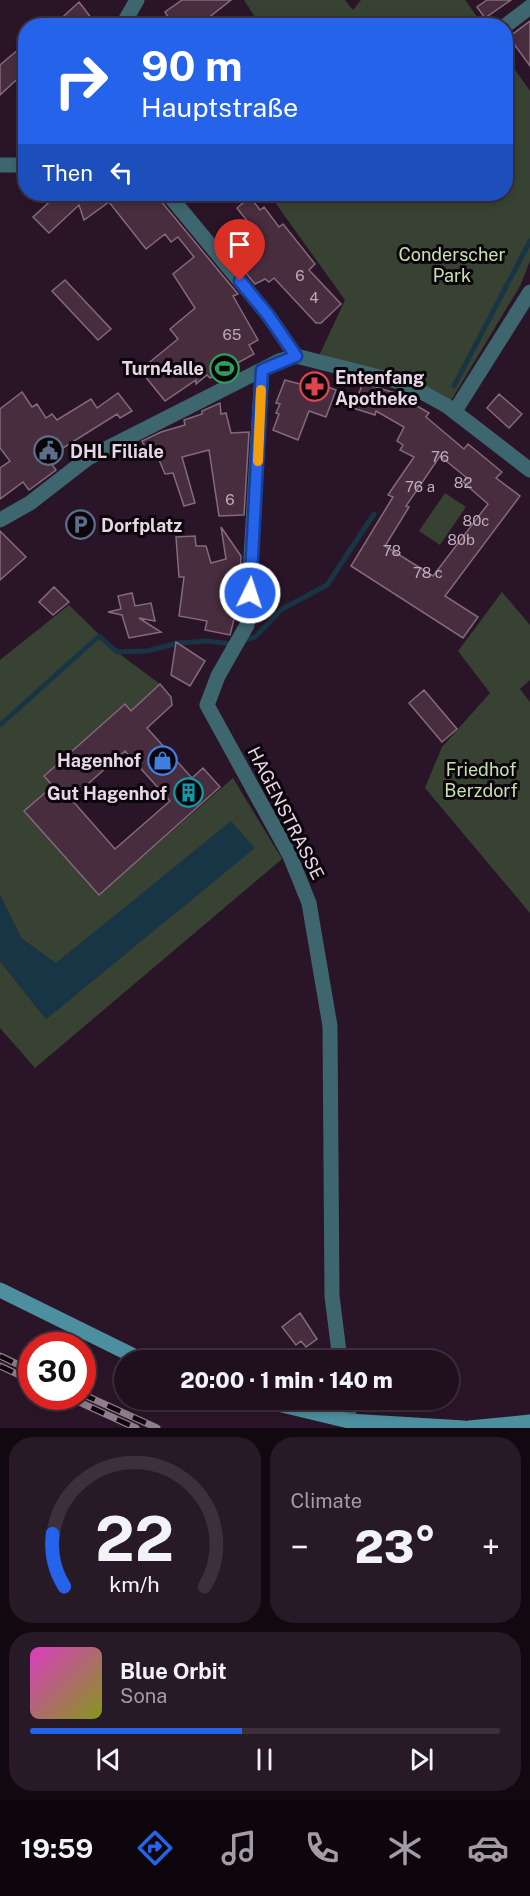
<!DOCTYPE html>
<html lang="en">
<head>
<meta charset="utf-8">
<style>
  body { margin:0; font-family:"Public Sans",sans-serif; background:#281927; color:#f1f3f6; height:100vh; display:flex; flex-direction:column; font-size:22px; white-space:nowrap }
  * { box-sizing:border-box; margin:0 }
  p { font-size:20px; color:#a29da4 }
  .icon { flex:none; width:33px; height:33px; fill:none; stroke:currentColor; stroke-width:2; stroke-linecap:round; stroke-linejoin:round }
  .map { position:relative; height:1428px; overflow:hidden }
  .sheet { display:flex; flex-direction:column; gap:9px; padding:9px; background:#120910; flex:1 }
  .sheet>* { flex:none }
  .hud { position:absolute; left:18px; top:18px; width:495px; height:183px; border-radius:24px; box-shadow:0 3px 9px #0003,0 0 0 2px #3d303c; background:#2563eb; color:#fff; overflow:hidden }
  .speed { position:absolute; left:18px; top:1332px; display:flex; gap:12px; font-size:30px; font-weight:700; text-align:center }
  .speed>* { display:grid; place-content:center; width:78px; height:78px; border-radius:50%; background:#20101e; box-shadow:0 3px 9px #0003,0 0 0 2px #3d303c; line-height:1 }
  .speed .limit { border:9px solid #d22; background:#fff; color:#111 }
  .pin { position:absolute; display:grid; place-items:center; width:51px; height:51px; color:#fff; margin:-62px -26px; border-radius:50% 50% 50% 0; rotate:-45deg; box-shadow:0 0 6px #0007 }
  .pin .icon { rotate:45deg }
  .me { position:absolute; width:66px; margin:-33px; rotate:4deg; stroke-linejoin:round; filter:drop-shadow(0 0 4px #0008) }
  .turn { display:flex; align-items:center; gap:21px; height:126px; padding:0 24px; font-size:27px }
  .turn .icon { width:78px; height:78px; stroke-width:2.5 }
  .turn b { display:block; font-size:42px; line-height:51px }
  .then { display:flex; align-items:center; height:57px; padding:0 24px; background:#0003; gap:12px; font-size:22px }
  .big { font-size:45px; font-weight:800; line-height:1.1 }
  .sheet .tile { flex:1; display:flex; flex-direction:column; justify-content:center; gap:9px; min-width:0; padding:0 21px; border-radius:24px; background:#281927 }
  .sheet .dial { align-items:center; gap:0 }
  .dial svg { height:156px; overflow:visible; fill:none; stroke:#3d303c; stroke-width:7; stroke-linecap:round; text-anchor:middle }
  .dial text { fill:#f1f3f6; stroke:none }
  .song { display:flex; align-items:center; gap:18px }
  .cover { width:72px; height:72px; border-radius:9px; background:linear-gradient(135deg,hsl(310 70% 55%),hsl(70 70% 35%)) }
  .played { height:6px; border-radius:3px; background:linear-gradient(90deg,#2563eb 45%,#3d303c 45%) }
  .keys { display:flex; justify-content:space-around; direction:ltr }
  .heat { display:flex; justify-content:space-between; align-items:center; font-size:33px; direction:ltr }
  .sheet .tiles { flex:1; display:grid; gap:9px; grid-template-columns:1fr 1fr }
  .tile:last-child { grid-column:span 2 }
  .trip { position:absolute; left:114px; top:1350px; width:345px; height:60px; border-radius:30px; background:#20101e; box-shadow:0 3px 9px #0003,0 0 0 2px #3d303c; font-weight:800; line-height:60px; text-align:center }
  .tab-bar { display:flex; height:96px; justify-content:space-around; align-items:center; background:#0d060c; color:#a29da4 }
  .tab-bar .icon { width:42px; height:42px }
  .tab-bar .current { color:#2563eb }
  .tab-bar b { font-size:27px; color:#f1f3f6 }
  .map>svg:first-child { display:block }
  .green { fill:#384232 }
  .water { fill:#173545 }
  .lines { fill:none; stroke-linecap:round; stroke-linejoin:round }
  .stream { stroke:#173545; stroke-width:5 }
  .building { fill:#472d3e; stroke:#86697c; stroke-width:1.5; fill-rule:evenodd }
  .street { stroke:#3e666f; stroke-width:15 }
  .secondary { stroke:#4c8f9f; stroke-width:15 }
  .rail-casing { stroke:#8f7d8d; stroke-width:7 }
  .rail { stroke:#0d050c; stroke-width:4.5; stroke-dasharray:14; stroke-linecap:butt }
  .route-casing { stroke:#184099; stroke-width:15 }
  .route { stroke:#2563eb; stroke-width:10 }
  .slow { stroke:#f59e0b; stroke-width:10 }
  .labels { text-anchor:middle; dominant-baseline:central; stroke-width:6; stroke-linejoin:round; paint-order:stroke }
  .number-label { font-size:15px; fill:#beacba }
  .park-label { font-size:18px; fill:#c3e2af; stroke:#0d050c }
  .poi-label { font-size:18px; font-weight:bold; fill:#e6d7e4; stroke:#0d050c; text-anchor:end }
  .street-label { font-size:18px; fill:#e6d7e4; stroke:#0d050c }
</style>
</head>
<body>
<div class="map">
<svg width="530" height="1428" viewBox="0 0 530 1428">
  <rect width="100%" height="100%" fill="#2a1528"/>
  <path class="green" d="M244,0H345L353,10L361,0H465L483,25H260Z
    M506,57L530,91V261L520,286L449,404L318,358L345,300L269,194H506Z
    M445,493L466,507L440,545L419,531Z
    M502,592L530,625V680L520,689L530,702V913L425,788L442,747L490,693L458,651Z
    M69,605L117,652L160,684L131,711L124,704L44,775L53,786L24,812L99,895L233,778L282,859L35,1068L0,1028V961L46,1019L254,848L231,822L56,964L21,938L0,895V660Z"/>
  <path class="water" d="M231,821L255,848L46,1019L0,961V895L21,938L56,963Z"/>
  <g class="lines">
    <path class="stream" d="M454,386L530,241
      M241,641L255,637L282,609L327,585L374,514
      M0,725L99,636L117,652L147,651L179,643L207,641L232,644"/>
  </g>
  <path class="building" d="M182,0H231L198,26H155L168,17L165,12Z
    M487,0H511L485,18L477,7Z
    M79,2L92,19L85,26H53Z
    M530,21V66L509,37Z
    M26,43V71L0,95V65Z
    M58,194H159L160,200L238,294L233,296L258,340L249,345L254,354L210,378L207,375L196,384V380L165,401L140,370L178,339L170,329L195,308L173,274L194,257L178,237L171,242L165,234L146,249L109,202L84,220L79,205L49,233L33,217Z
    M250,197L260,210L264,207L279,227L283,224L315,264L309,270L341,304L321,323H316L274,278L269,282L265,279L255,284L224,247L252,227L237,208Z
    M65,280L111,329L98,340L52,291Z
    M285,380L307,386L312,381L336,390L326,417L309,411L298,440L273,430L279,414L276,413L280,404L276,403Z
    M363,383L395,393L429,413L426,417L464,449L468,444L502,472L496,478L520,496L445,596L478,617L463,638L351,566L393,497L388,495L414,457L400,450L403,445L397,441L404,427L376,411L375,415L353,408ZM440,456L467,478L463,482L488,504L433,576L385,546L409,507L406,506Z
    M22,392L32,407L37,404L46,418L52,414L57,420L91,399L97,408L118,393L132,411L120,418L117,414L47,458L56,470L29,490L23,482L0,499V468L10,461L0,448V409Z
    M499,394L522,414L509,428L487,408Z
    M220,403L221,414L226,413L231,433L249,432L244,515L219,516L209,450L182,457L195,503L184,506L173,473L165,474L157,455L151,458L142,441L161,432L185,425L184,420L202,414V411Z
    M221,527L241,556L239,600L230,635L205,630L207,621L179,616L184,577H179L176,537L195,536L196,546H206L211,563L226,559Z
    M0,531L26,557L0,580Z
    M54,587L69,602L53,615L39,602Z
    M132,593L135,606L151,603L155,621L139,618L161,632L129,638L122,615L108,612L121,609L118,596Z
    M176,642L205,661L190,686L171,675Z
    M160,684L171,697L172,705L147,728L192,778L203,768L220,787L99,895L24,811L53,786L44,776L125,704L131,711ZM125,751L170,801L115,849L71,799Z
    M424,690L457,729L442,742L409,703Z
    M300,1313L317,1339L306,1347L301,1341L296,1345L282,1327Z"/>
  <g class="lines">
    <path class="street" d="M122,26L137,0
      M505,26L530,7
      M0,165H26
      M168,194L268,315L296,356
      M262,370L247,625L218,676L207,705L290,856L309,903L330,1026L332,1296L340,1360
      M455,411L530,292
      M0,520L30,503L88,458L279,361L296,356L407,384L447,406L530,470
      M348,1400L349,1421"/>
    <path class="secondary" d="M0,1290L142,1360
      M261,1400L349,1421L464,1428
      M469,1428L530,1422"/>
    <defs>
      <path id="rail" d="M0,1356L32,1371
        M0,1366L32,1381
        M82,1394L157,1428
        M66,1396L136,1428"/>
    </defs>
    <use href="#rail" class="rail-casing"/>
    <use href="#rail" class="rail"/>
  </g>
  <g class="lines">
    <defs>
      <path id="route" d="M240,281L268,315L296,356L262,370L250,593"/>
    </defs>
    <use href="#route" class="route-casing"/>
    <use href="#route" class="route"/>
    <path class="slow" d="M258,461L261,390"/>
  </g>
  <defs>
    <symbol id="stadium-ring" viewBox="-11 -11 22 22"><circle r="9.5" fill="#0d050c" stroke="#2e9e5b" stroke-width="1.5"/><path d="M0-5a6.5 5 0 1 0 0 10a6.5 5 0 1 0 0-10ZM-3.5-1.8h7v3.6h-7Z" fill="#2e9e5b"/></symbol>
    <symbol id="pharmacy-ring" viewBox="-11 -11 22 22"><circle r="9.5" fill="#0d050c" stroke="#e0444e" stroke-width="1.5"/><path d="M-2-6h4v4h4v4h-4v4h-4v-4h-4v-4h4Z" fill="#e0444e"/></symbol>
    <symbol id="civic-ring" viewBox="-11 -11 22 22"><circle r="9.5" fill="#0d050c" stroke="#5c6f8a" stroke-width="1.5"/><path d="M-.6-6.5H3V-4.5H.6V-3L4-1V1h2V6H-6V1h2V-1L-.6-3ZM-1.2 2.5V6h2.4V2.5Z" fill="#5c6f8a"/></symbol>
    <symbol id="parking-ring" viewBox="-11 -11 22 22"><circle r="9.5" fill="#0d050c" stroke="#5c6f8a" stroke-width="1.5"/><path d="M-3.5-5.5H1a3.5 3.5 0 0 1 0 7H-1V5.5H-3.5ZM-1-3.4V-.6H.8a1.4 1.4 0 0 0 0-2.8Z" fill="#5c6f8a"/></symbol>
    <symbol id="shop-ring" viewBox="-11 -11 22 22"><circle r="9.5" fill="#0d050c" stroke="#3f7fe0" stroke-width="1.5"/><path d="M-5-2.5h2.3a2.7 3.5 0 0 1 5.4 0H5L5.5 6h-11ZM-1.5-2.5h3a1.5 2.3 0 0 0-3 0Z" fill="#3f7fe0"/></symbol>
    <symbol id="building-ring" viewBox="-11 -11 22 22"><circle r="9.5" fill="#0d050c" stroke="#0f9aa8" stroke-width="1.5"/><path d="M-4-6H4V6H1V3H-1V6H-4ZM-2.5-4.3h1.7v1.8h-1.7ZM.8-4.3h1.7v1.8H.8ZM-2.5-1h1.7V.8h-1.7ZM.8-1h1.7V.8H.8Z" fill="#0f9aa8"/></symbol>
  </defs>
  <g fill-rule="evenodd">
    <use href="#stadium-ring" x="208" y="352" width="33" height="33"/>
    <use href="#pharmacy-ring" x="298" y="370" width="33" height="33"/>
    <use href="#civic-ring" x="32" y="434" width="33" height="33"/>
    <use href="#parking-ring" x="64" y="508" width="33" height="33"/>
    <use href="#shop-ring" x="146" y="744" width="33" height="33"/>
    <use href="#building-ring" x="172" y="776" width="33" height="33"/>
  </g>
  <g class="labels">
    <g class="number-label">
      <text x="300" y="275">6</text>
      <text x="314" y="297">4</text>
      <text x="232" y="334">65</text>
      <text x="440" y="456">76</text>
      <text x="463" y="482">82</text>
      <text x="420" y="486">76 a</text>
      <text x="230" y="499">6</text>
      <text x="476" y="520">80c</text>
      <text x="461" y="539">80b</text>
      <text x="392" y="550">78</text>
      <text x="428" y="572">78 c</text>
    </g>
    <g class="park-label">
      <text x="452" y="254">Conderscher<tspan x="452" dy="21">Park</tspan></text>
      <text x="481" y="769">Friedhof<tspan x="481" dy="21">Berzdorf</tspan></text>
    </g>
    <g class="poi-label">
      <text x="204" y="368">Turn4alle</text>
      <text x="335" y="377" text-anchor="start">Entenfang<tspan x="335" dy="21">Apotheke</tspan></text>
      <text x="70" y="451" text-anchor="start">DHL Filiale</text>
      <text x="101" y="525" text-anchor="start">Dorfplatz</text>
      <text x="141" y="760">Hagenhof</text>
      <text x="167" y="793">Gut Hagenhof</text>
    </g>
    <g class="street-label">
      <text transform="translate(286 813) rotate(63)">HAGENSTRASSE</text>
    </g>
  </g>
</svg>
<div class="speed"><div class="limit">30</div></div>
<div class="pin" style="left:240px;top:281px;background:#d93025"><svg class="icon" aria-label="arrive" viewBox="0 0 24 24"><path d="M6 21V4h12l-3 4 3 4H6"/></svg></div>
<svg class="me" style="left:250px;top:593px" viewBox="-20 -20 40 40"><circle r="17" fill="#2563eb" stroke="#fff" stroke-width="3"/><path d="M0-11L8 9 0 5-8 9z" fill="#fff"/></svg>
<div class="trip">20:00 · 1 min · 140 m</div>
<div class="hud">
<div class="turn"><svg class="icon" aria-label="right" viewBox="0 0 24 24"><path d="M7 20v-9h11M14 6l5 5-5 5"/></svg><div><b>90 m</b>Hauptstraße</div></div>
<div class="then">Then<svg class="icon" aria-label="left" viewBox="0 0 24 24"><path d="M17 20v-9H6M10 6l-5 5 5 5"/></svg></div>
</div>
</div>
<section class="sheet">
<div class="tiles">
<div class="tile dial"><svg viewBox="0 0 100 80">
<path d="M14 69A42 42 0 1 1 86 69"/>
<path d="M14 69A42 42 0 0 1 8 42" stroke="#2563eb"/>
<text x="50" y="56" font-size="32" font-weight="700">22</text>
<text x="50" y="72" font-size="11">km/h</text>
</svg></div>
<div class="tile"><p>Climate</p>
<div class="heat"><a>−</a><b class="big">23°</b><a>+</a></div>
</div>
<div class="tile">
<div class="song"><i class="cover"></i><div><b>Blue Orbit</b><p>Sona</p></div></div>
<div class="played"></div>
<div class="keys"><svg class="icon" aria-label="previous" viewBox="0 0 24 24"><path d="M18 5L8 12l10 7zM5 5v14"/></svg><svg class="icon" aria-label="pause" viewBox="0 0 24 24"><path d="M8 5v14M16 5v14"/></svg><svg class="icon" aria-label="next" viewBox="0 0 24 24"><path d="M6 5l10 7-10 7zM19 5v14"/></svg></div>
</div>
</div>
</section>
<nav class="tab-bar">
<b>19:59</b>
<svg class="icon current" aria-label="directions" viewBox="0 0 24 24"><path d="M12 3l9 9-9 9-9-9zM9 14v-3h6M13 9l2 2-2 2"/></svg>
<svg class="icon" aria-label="music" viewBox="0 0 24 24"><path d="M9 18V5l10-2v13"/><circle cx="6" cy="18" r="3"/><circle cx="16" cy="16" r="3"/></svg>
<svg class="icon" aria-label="phone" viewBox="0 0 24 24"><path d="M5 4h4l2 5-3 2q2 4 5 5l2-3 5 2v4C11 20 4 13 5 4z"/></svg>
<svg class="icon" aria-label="climate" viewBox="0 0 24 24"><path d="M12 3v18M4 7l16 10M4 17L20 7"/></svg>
<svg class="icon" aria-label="car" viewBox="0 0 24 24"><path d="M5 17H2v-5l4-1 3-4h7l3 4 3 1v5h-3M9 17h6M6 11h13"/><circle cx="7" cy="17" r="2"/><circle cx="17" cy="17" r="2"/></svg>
</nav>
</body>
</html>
